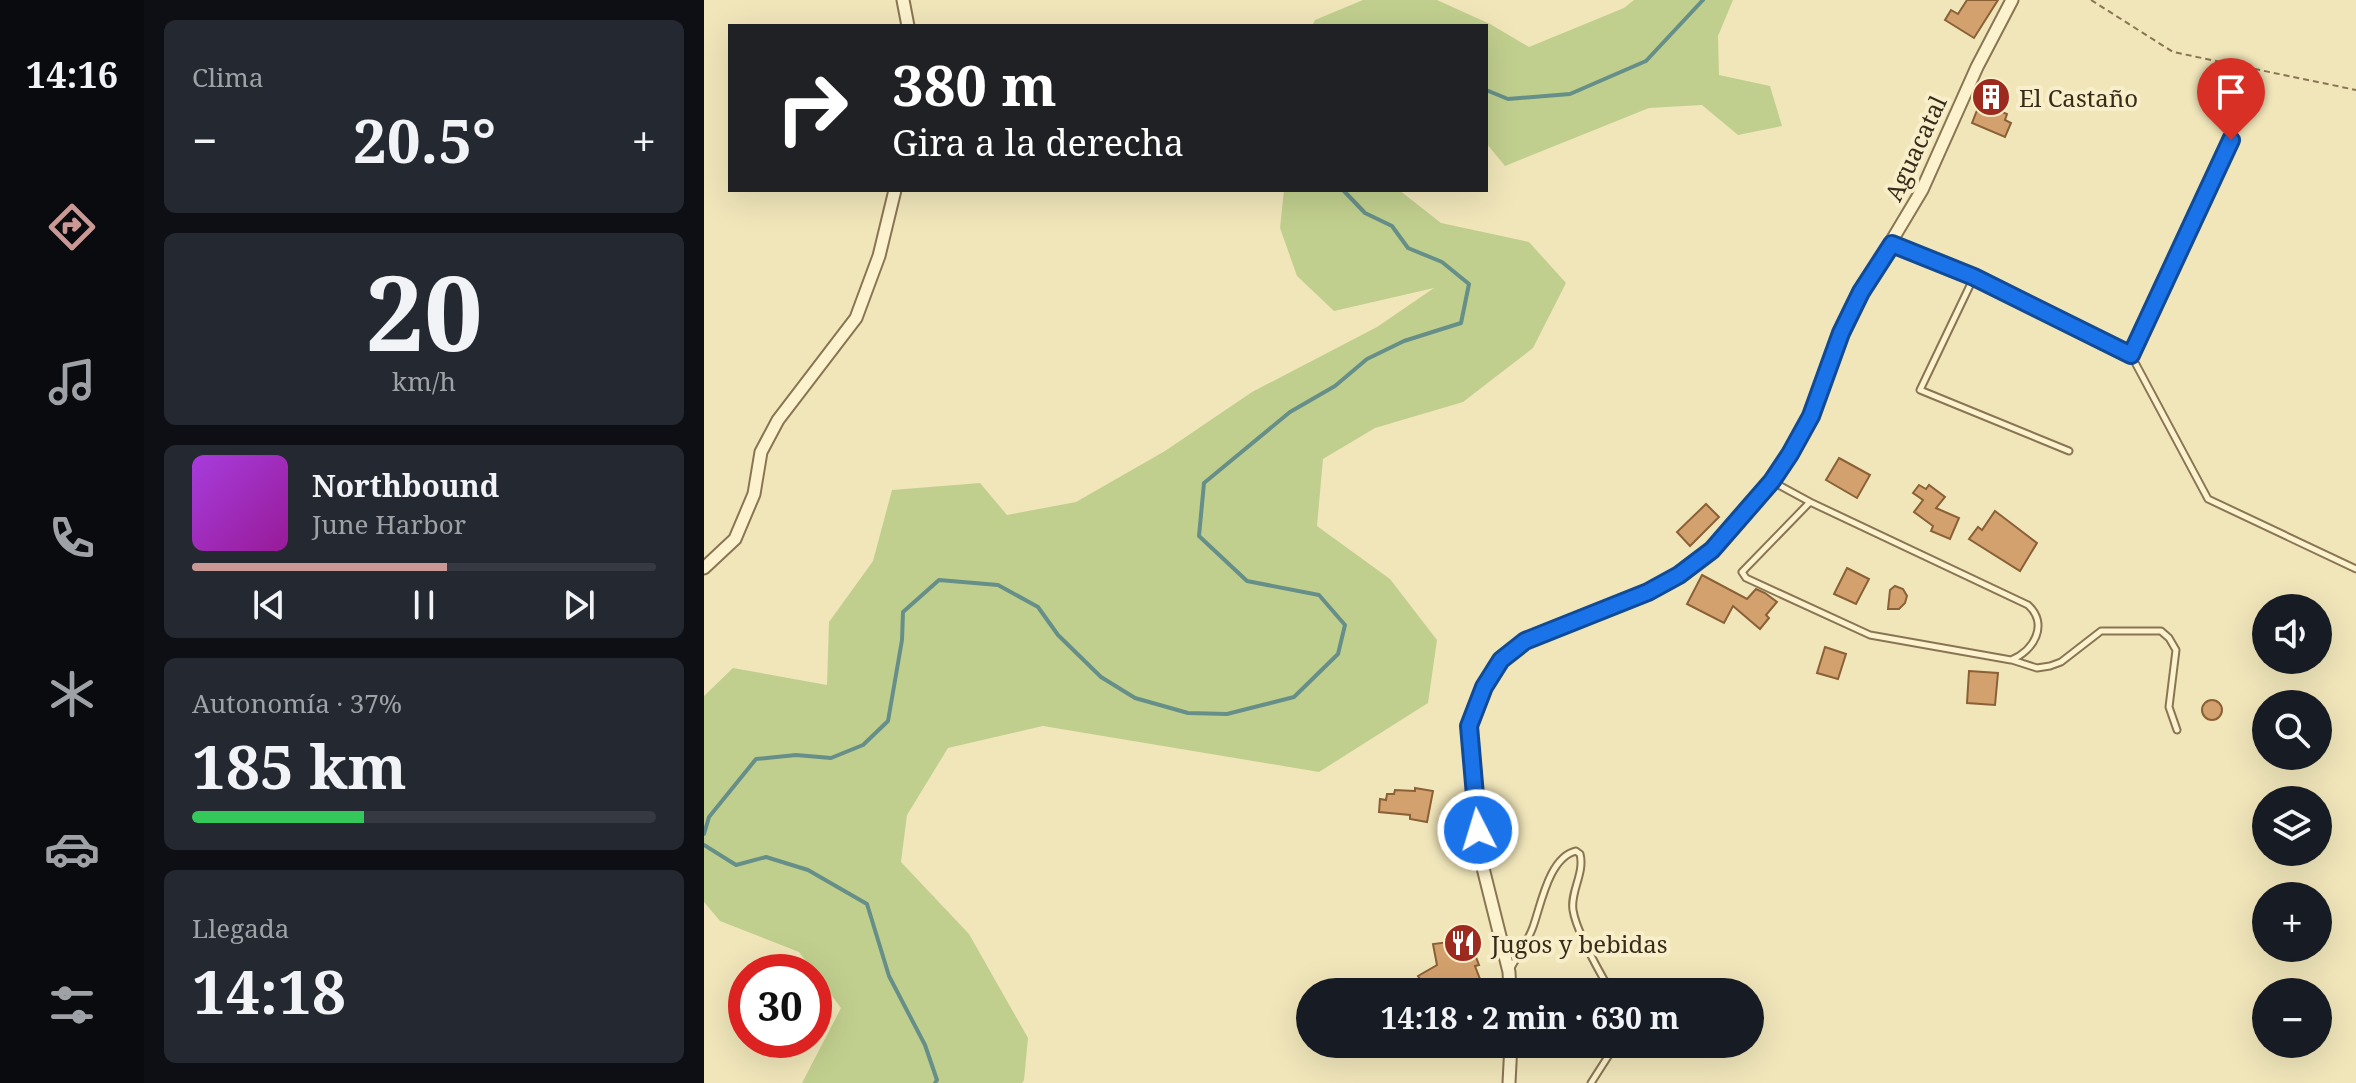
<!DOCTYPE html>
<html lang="es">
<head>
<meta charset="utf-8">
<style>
  body { margin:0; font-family:"Noto Serif",serif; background:#242831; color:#f1f3f6; height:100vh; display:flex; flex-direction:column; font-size:30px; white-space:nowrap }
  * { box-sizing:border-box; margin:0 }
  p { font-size:26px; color:#9ea1a6 }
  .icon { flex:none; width:44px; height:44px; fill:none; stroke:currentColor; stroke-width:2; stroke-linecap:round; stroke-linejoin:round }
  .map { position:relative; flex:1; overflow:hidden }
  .details { display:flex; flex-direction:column; gap:20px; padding:20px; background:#0d0f14; width:560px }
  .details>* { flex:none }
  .top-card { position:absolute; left:24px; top:24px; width:760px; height:168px; border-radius:0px; box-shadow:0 8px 32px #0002; background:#202124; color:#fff; overflow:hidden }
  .fabs { position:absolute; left:1548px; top:594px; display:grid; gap:16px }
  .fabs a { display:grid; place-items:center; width:80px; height:80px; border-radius:50%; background:#171b24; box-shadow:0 8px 32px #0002; font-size:40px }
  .speed { position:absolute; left:24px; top:954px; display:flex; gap:16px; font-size:40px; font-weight:700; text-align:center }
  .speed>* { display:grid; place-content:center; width:104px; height:104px; border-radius:50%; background:#171b24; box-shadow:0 8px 32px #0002; line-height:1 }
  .speed .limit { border:12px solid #d22; background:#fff; color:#111 }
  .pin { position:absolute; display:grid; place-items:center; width:68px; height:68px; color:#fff; margin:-82px -34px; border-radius:50% 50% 50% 0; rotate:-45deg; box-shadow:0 0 8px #0007 }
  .pin .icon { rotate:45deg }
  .me { position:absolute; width:88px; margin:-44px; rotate:355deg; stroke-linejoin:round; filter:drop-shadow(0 0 6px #0008) }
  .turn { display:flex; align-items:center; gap:28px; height:168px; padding:0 32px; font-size:36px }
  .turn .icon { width:104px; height:104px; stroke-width:2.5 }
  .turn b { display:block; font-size:56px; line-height:68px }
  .big { font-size:60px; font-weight:700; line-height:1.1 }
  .details .tile { flex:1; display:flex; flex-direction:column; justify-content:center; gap:12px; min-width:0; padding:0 28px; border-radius:12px; background:#242831 }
  .details .dial { align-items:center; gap:0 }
  .dial b { font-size:104px; line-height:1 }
  .song { display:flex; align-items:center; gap:24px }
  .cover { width:96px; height:96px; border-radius:12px; background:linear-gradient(135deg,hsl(280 70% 55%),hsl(300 70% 35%)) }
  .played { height:8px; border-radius:4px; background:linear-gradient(90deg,#cb9995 55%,#363941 55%) }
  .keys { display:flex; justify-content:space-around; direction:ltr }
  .heat { display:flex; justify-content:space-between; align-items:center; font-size:44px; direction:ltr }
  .charge { height:12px; border-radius:6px; background:linear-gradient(90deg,#34c759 37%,#363941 0) }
  .trip { position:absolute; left:592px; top:978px; width:468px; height:80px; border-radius:40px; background:#171b24; box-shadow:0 8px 32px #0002; font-weight:700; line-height:80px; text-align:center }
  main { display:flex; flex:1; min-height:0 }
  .dock { display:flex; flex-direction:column; width:144px; justify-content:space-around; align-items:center; background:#090b0e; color:#9ea1a6 }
  .dock .icon { width:56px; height:56px }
  .dock .on { color:#cb9995 }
  .dock b { font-size:36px; color:#f1f3f6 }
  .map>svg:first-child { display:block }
  .green { fill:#c1cf8e }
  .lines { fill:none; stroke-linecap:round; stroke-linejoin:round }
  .stream { stroke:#668f89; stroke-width:4 }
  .building { fill:#d3a16d; stroke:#8a6037; stroke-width:2 }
  .lane-casing { stroke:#897553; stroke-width:9 }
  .street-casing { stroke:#897553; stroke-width:15 }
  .path { stroke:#897553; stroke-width:2; stroke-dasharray:6 4; stroke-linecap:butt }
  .lane { stroke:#fcf2ce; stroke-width:5 }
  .street { stroke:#fcf2ce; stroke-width:11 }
  .route-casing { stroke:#114b97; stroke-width:20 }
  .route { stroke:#1a73e8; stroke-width:14 }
  .labels { text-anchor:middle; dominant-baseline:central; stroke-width:8; stroke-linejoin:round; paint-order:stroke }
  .poi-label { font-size:24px; fill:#372b1a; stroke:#f8efca; text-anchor:start }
  .street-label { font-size:24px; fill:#372b1a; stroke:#f8efca }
</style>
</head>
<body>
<main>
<nav class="dock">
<b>14:16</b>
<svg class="icon on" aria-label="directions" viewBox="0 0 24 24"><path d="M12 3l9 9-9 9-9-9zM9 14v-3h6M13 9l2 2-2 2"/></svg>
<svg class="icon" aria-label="music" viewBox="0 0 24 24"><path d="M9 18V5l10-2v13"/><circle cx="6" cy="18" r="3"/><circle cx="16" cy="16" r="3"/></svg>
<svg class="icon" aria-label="phone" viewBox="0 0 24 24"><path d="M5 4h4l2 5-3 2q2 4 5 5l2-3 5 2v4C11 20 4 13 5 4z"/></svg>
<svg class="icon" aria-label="climate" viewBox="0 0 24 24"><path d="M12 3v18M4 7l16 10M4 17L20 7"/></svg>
<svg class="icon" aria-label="car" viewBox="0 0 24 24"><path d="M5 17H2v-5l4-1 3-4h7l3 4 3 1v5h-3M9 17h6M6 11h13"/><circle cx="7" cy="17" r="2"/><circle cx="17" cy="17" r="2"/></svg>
<svg class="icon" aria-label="filters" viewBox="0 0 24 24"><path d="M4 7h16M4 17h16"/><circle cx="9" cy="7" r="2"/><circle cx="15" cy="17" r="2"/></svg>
</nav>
<section class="details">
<div class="tile"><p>Clima</p>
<div class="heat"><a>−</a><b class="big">20.5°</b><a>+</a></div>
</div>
<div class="tile dial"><b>20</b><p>km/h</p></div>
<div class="tile">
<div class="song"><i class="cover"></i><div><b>Northbound</b><p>June Harbor</p></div></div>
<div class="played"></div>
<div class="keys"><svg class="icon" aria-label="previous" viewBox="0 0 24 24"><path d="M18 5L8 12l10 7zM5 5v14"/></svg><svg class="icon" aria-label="pause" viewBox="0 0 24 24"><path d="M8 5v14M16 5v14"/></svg><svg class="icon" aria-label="next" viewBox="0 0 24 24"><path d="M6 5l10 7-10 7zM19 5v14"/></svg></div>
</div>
<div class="tile"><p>Autonomía · 37%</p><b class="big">185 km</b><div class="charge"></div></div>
<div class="tile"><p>Llegada</p><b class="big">14:18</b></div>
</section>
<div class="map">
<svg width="1652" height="1083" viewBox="0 0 1652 1083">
  <rect width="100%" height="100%" fill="#f1e6ba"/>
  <path class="green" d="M659,0H733L786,24L825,47L920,8L930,0H1029L1014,36L1015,75L1066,86L1078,126L1034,135L998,105L945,108L801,166L782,143V26H608L611,20Z
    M580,190H695L737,223L825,242L862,283L829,348L759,402L671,428L619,459L613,526L686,579L733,640L724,703L615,772L339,726L244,748L203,815L197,862L265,934L324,1038L320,1080L318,1083H98L137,1008L95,952L16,921L0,902V696L29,668L123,685L125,622L169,561L188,490L276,483L303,515L372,502L461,451L548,392L673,327L730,288L630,311L593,276L576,228Z"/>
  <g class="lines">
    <path class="stream" d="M782,90L804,99L866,94L942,61L999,0
      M0,834L5,817L52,759L92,755L127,758L159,745L184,721L198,640L199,612L235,580L294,585L334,607L354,635L397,677L431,698L484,713L523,714L590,697L634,654L641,625L615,595L543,581L495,536L500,483L586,412L631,386L663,359L700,341L757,323L765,284L738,262L704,248L688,226L661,213L639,190
      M0,845L32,865L62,857L104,870L163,904L185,976L221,1045L233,1080L231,1083"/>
  </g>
  <path class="building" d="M1263,0H1294L1270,38L1241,20L1247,10L1254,14Z
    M1285,80L1301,86L1291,109L1303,114L1301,120L1307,123L1301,137L1268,123Z
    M1135,458L1166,475L1153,498L1122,480Z
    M1215,485L1222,489L1225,485L1241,497L1232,508L1255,518L1246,539L1227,531L1229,526L1210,512L1219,500L1209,493Z
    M1002,504L1015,517L986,546L973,532Z
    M1291,511L1333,543L1316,571L1265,539L1274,527L1278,530Z
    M1143,568L1165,579L1152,604L1130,594Z
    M998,575L1043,599L1052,589L1061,593L1073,602L1062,615L1065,618L1056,629L1029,606L1020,623L983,604Z
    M1191,586L1199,589L1203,596L1201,603L1195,609H1184L1186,590Z
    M1121,647L1142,654L1134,679L1113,673Z
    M1265,671L1294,673L1291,705L1263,703Z
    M1498 710a10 10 0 1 1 20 0a10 10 0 1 1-20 0Z
    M711,788L729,791L723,822L706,819V815L675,812L676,799L682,800L683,794H690L691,790L711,791Z
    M760,929L772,957L775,965L771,966L781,992H734L729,981L720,986L714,976L733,965L729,944L746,942L743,936Z"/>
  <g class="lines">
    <defs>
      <path id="lane" d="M1188,244L1270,277L1427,355L1504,499L1652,569
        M1270,277L1216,390L1365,451
        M1427,355L1527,140
        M1069,482L1106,502L1324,605C1345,624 1330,651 1307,660L1166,635L1042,578L1038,572L1106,502
        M1308,660L1333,668L1346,666L1357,662L1397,631H1457L1465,638L1472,650L1465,707L1473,730
        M807,968C814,955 824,941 829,927C837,905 845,857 872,851L876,854C881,873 866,892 869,910C872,931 896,973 907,992
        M887,1083L912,1044"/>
      <path id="street" d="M199,0L204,26
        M0,568L31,539L50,494L57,452L74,420L152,318L175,256L191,190
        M806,992L805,972L776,856L765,726L780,687L797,660L821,641L944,592L991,565L1034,523L1068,481L1107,416L1137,333L1157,292L1218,190L1273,67L1308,0
        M805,1083L807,1044"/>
    </defs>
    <use href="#lane" class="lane-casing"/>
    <use href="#street" class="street-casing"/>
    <path class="path" d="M1387,0L1469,52L1652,90"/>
    <use href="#lane" class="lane"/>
    <use href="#street" class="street"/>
  </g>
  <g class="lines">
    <defs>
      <path id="route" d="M774,830L765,726L780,687L797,660L821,641L944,592L975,575L1008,550L1068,481L1086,454L1107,416L1137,333L1157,292L1188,244L1270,277L1427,355L1527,140"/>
    </defs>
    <use href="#route" class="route-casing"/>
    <use href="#route" class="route"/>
  </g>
  <defs>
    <symbol id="building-disc" viewBox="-11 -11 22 22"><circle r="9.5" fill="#9d2a1f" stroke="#f8efca"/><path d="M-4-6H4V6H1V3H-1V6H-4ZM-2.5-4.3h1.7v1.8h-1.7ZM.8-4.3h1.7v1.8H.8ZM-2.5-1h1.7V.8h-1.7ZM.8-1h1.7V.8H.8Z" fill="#fff"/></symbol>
    <symbol id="restaurant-disc" viewBox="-11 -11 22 22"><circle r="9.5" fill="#9d2a1f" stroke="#f8efca"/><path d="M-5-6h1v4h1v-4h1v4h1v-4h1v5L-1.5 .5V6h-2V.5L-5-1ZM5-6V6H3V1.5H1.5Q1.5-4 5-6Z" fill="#fff"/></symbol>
  </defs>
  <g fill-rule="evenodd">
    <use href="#building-disc" x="1265" y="75" width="44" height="44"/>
    <use href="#restaurant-disc" x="737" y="921" width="44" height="44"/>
  </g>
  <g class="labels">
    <g class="poi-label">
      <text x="1315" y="97">El Castaño</text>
      <text x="787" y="943">Jugos y bebidas</text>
    </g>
    <g class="street-label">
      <text transform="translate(1211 148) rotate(-65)">Aguacatal</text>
    </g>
  </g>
</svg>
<div class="fabs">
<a><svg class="icon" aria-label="sound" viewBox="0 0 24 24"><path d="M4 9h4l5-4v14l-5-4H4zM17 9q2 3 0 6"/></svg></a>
<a><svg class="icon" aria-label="search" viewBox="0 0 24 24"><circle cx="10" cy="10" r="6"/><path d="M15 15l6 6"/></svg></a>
<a><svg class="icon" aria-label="layers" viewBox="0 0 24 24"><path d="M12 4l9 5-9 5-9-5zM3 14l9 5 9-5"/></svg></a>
<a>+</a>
<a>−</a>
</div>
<div class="speed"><div class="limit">30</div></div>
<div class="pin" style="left:1527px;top:140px;background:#d93025"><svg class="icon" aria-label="arrive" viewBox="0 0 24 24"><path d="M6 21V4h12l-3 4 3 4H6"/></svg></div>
<svg class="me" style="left:774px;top:830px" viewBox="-20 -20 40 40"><circle r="17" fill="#1a73e8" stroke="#fff" stroke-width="3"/><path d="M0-11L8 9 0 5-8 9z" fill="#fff"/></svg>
<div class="trip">14:18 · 2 min · 630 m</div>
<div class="top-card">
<div class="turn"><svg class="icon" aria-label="right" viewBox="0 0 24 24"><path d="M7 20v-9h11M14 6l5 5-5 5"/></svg><div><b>380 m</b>Gira a la derecha</div></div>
</div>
</div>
</main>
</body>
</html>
